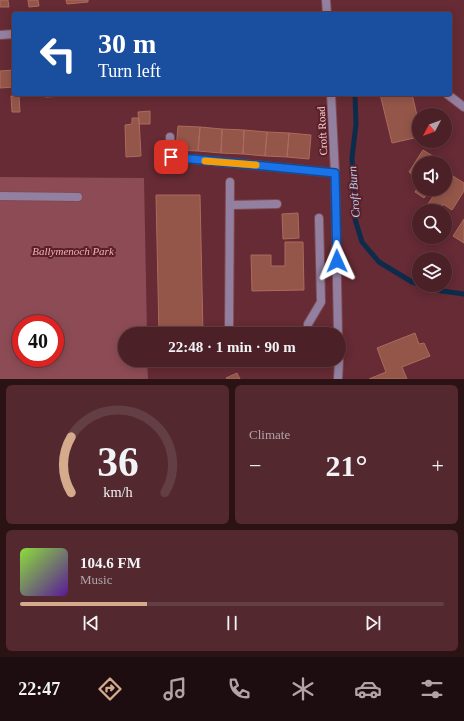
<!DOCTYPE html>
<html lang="en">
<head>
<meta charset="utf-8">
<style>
  body { margin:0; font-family:Georgia,serif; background:#53282f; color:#f1f3f6; height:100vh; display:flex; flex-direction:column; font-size:15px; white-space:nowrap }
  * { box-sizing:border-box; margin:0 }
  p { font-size:13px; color:#b2a3a7 }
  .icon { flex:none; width:22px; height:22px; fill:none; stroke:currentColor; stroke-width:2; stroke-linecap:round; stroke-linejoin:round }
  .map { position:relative; height:379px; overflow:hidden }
  .drawer { display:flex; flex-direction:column; gap:6px; padding:6px; background:#2a1215; flex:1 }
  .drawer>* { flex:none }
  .banner { position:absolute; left:12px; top:12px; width:440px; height:84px; border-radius:4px; box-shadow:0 2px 10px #0003,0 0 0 1px #633e44; background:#1a4fa0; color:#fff; overflow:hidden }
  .needle { width:26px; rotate:229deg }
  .tools { position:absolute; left:412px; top:108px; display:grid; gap:8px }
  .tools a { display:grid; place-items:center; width:40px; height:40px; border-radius:50%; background:#4c2027; box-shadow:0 2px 10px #0003,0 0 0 1px #633e44; font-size:20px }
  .speed { position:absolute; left:12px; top:315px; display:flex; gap:8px; font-size:20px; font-weight:700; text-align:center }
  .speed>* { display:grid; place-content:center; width:52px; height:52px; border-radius:50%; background:#4c2027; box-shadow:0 2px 10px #0003,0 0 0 1px #633e44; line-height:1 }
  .speed .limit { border:6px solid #d22; background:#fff; color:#111 }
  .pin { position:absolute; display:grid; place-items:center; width:34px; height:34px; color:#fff; margin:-17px; border-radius:8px; box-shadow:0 2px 6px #0006 }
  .me { position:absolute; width:44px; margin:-22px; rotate:359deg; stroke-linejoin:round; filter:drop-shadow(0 0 3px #0008) }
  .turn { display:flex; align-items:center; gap:14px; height:84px; padding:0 20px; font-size:18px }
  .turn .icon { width:52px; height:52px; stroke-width:2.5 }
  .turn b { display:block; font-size:28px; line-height:34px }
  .big { font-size:30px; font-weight:700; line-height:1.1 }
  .drawer .widget { flex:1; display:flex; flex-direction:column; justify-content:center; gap:6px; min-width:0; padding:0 14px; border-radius:6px; background:#53282f }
  .drawer .dial { align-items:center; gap:0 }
  .dial svg { height:104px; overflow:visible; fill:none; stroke:#633e44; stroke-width:7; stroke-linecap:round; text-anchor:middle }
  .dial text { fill:#f1f3f6; stroke:none }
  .song { display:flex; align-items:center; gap:12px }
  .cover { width:48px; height:48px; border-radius:6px; background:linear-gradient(135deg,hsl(90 70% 55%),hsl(270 70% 35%)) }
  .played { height:4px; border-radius:2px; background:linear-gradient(90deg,#d6ab8b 30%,#633e44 30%) }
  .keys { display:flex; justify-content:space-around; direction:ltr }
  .heat { display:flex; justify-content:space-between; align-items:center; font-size:22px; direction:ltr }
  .drawer .tiles { flex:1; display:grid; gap:6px; grid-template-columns:1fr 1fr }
  .widget:last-child { grid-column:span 2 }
  .trip { position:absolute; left:118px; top:327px; width:228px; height:40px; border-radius:20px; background:#4c2027; box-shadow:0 2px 10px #0003,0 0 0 1px #633e44; font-weight:700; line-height:40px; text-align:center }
  .dock { display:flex; height:64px; justify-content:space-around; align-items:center; background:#1e0d10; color:#b2a3a7 }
  .dock .icon { width:28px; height:28px }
  .dock .on { color:#d6ab8b }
  .dock b { font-size:18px; color:#f1f3f6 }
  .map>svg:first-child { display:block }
  .green { fill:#8d4c55; fill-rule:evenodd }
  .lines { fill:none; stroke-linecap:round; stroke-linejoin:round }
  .stream { stroke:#0d2c4c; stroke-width:5 }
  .building { fill:#945649; stroke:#ac6b5e }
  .service-casing { stroke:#814952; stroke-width:10 }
  .minor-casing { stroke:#814952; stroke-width:10 }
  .tertiary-casing { stroke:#814952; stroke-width:10 }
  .service { stroke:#9380a0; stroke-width:8 }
  .minor { stroke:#9380a0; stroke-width:8 }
  .tertiary { stroke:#9380a0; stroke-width:8 }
  .route-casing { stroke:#114b97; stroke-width:10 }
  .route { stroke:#1a73e8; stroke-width:7 }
  .slow { stroke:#f59e0b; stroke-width:7 }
  .labels { text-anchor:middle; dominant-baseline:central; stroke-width:4; stroke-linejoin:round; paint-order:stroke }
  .street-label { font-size:11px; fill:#fbd4d8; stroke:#5a202a }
  .park-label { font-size:11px; font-style:italic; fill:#f7aeb6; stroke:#5a202a }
  .water-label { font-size:12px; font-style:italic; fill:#b5d3f5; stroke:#5a202a }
</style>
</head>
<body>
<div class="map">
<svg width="464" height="379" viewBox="0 0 464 379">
  <rect width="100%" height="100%" fill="#662b34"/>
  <path class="green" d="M0,177L144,178L147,334H125V360H147L148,379H0ZM21,324H55V358H21Z"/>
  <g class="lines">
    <path class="stream" d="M355,94L356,124L352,158L355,219L362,242L379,262L412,282L419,284
      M422,285L442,291L464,294"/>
  </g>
  <path class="building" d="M0,0H8L9,7H0Z
    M28,0H38L39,6L29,7Z
    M66,0H88V2L67,4Z
    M14,70V87L0,88V71Z
    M45,94H66V96L45,97Z
    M380,94H412L419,124V137L392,143Z
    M11,96H19L20,112H12Z
    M150,111V124H139L138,112Z
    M132,118H139L141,156L126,157L125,125L132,124Z
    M178,126L200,127L198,151L176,150Z
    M200,127L222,129L221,153L198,151Z
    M222,129L244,130L243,154L221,153Z
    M244,130L267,132L265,156L243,154Z
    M267,132L289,133L287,157L265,156Z
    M289,133L311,135L309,159L287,157Z
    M423,150L444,163H419V179L409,172Z
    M448,173L464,183V191L452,210L443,204L439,211H427L424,210L438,189H445V178Z
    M419,185V189H430L424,198L415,192Z
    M156,195H200L203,334H159Z
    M298,213L299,238L283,239L282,214Z
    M464,219V243L453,236Z
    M285,242H303L304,290L252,291L251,255H271V266H285Z
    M415,333L419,344L424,343L430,356L402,367L407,379H369L386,372L377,348Z
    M237,373L240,379H227L226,378Z"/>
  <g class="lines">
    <defs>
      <path id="service" d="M170,137L171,157L335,173
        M0,196L78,197
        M307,334L308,324L321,302L319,218"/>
      <path id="minor" d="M0,35L14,34
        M447,94L464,107
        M230,205L277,204
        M229,334L230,182"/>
      <path id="tertiary" d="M326,0L327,14
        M331,94L335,173L338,334
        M338,379L339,360"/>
    </defs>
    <use href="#service" class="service-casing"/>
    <use href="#minor" class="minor-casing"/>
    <use href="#tertiary" class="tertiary-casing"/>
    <use href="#service" class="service"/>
    <use href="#minor" class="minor"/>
    <use href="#tertiary" class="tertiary"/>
  </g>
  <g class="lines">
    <defs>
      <path id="route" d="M171,157L335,173L337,261"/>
    </defs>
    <use href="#route" class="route-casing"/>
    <use href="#route" class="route"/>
    <path class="slow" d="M205,161L256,165"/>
  </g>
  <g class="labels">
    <g class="street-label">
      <text transform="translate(322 131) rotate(-93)">Croft Road</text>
    </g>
    <g class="park-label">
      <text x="73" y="251">Ballymenoch Park</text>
    </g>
    <g class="water-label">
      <text transform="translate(354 192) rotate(-94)">Croft Burn</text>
    </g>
  </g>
</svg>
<div class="tools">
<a><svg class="needle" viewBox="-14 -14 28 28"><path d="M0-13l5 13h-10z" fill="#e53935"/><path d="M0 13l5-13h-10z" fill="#b2a3a7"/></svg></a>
<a><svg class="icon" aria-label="sound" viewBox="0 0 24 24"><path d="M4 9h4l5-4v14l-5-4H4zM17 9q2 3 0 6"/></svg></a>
<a><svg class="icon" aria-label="search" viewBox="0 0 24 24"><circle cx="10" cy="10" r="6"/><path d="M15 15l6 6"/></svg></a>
<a><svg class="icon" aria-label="layers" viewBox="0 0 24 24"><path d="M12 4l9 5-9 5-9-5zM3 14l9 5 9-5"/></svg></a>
</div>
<div class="speed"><div class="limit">40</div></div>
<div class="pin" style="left:171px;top:157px;background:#d93025"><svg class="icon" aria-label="arrive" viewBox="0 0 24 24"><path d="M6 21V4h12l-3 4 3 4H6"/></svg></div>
<svg class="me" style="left:337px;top:261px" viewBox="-20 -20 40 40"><path d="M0-17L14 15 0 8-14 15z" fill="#1a73e8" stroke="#fff" stroke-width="4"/></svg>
<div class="trip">22:48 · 1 min · 90 m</div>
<div class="banner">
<div class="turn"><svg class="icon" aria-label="left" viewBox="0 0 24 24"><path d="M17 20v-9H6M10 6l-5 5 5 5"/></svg><div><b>30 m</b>Turn left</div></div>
</div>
</div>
<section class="drawer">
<div class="tiles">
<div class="widget dial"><svg viewBox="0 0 100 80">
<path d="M14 69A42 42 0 1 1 86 69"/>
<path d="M14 69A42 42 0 0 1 14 26" stroke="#d6ab8b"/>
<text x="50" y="56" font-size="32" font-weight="700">36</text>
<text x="50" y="72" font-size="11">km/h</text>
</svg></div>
<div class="widget"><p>Climate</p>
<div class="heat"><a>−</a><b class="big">21°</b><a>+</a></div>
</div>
<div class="widget">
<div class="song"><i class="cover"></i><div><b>104.6 FM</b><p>Music</p></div></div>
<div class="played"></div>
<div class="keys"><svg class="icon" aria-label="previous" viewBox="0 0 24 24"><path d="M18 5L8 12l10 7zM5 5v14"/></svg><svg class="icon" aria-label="pause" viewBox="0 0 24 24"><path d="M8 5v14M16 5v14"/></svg><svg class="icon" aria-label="next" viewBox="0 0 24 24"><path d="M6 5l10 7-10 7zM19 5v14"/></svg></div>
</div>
</div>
</section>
<nav class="dock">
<b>22:47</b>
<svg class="icon on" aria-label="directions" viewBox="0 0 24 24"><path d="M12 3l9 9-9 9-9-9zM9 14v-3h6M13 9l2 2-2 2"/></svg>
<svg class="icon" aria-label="music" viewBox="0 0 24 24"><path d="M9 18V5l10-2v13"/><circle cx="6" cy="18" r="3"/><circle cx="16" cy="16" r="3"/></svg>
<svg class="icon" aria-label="phone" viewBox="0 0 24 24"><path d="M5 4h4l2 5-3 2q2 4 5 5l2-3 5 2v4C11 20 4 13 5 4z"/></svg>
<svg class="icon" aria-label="climate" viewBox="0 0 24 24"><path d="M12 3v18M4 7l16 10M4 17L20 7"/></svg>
<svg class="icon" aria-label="car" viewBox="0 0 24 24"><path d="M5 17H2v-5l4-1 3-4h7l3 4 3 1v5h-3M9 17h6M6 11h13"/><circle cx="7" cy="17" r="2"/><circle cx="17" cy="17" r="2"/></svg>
<svg class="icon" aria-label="filters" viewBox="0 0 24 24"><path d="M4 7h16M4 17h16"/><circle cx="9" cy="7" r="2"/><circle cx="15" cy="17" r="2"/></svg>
</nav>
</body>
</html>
